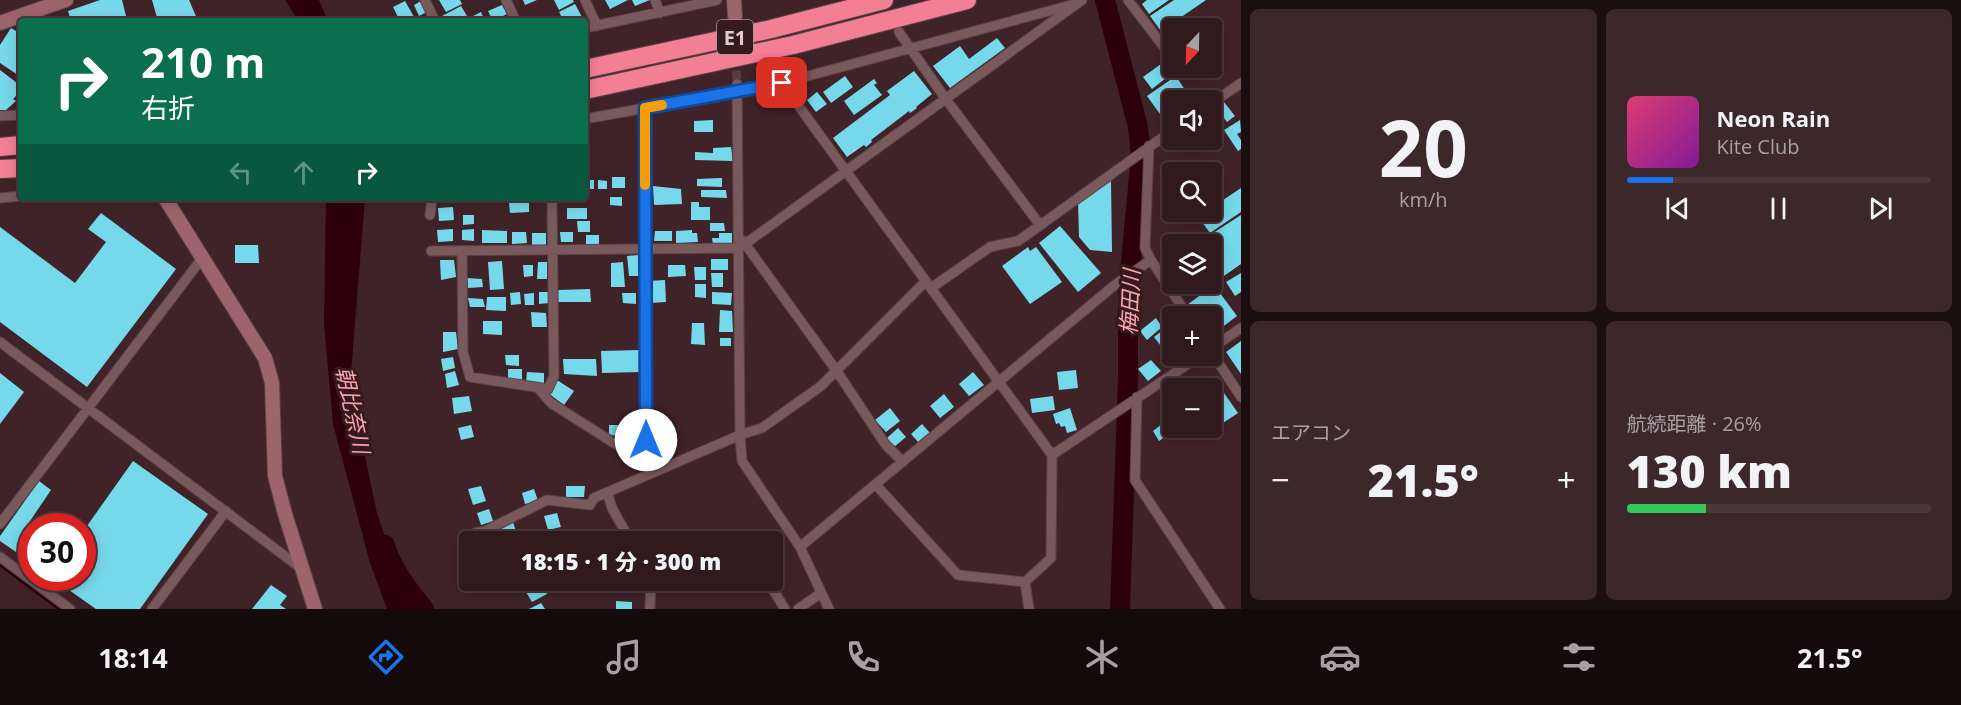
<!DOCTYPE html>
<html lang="ja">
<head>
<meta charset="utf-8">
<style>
  body { margin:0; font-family:"Open Sans","Noto Sans JP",sans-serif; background:#3c272b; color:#f1f3f6; height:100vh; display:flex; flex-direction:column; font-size:22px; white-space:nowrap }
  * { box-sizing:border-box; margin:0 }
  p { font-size:20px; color:#a8a1a4 }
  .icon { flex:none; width:33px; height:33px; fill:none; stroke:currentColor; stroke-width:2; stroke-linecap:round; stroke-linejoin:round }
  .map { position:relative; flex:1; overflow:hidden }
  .sheet { display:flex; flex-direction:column; gap:9px; padding:9px; background:#1a0e10; width:720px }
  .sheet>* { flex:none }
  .guide { position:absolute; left:18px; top:18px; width:570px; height:183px; border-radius:6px; box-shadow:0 3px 15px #0003,0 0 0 2px #4b383c; background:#0b6e4f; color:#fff; overflow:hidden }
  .needle { width:39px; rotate:202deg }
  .buttons { position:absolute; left:1162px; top:18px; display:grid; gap:12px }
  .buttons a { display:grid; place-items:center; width:60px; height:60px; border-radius:6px; background:#301a1e; box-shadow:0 3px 15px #0003,0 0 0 2px #4b383c; font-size:30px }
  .speed { position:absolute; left:18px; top:513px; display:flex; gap:12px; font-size:30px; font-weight:700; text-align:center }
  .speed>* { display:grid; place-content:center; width:78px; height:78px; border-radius:50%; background:#301a1e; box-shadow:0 3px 15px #0003,0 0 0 2px #4b383c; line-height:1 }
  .speed .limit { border:9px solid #d22; background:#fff; color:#111 }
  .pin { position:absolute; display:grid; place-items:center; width:51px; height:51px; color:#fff; margin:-26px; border-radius:12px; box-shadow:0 3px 9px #0006 }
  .me { position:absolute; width:66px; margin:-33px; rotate:0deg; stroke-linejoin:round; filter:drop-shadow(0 0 4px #0008) }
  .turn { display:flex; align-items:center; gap:21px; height:126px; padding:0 24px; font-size:27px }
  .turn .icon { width:78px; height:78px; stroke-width:2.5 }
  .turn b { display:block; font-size:42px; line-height:51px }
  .lanes { display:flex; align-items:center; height:57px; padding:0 24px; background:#0003; justify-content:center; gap:30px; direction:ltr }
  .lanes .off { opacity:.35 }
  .big { font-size:45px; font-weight:800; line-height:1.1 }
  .sheet .widget { flex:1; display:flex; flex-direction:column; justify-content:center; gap:9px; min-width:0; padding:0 21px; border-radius:9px; background:#3c272b }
  .sheet .dial { align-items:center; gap:0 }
  .dial b { font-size:78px; line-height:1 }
  .song { display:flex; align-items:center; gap:18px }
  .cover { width:72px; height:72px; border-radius:9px; background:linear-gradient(135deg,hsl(340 70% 55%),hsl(290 70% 35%)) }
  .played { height:6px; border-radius:3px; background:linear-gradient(90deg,#1a73e8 15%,#4b383c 15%) }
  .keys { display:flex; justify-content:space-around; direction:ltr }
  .heat { display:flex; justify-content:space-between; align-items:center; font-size:33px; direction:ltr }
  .charge { height:9px; border-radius:4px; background:linear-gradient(90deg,#34c759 26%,#4b383c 0) }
  .sheet .tiles { flex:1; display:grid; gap:9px; grid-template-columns:repeat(2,1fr) }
  .trip { position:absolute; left:459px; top:531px; width:324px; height:60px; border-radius:6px; background:#301a1e; box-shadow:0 3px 15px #0003,0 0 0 2px #4b383c; font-weight:800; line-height:60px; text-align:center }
  .tab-bar { display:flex; height:96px; justify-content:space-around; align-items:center; background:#130a0c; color:#a8a1a4 }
  .tab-bar .icon { width:42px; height:42px }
  .tab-bar .on { color:#1a73e8 }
  .tab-bar b { font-size:27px; color:#f1f3f6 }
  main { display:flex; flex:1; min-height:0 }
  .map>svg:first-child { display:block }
  .water { fill:#2e000c }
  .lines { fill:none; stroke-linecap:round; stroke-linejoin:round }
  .stream { stroke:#2e000c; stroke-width:3 }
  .river { stroke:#2e000c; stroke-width:20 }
  .building { fill:#76d9eb }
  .street-tunnel { stroke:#583c41; stroke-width:9; stroke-dasharray:9 4.5; stroke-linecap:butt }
  .street-casing { stroke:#5a4246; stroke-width:11 }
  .secondary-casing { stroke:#5a4246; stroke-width:16 }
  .highway-casing { stroke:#5a4246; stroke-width:20 }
  .street { stroke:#7a595d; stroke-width:9 }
  .secondary { stroke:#9e646e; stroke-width:14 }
  .highway { stroke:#f37f94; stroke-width:18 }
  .route-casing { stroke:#114b97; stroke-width:15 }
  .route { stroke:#1a73e8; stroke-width:10 }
  .slow { stroke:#f59e0b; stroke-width:10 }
  .labels { text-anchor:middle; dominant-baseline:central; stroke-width:6; stroke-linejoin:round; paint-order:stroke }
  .shield { fill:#361a1e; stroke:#ad9799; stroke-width:1.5 }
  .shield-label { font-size:20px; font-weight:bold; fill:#e0ccce }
  .water-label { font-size:22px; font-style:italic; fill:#f8a4b0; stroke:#361a1e }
</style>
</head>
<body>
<main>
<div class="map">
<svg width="1241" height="609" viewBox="0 0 1241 609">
  <rect width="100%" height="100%" fill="#402328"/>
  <path class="water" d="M285,0H319L328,21H298Z
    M326,198H365L350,386L377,513L396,568L416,609H387L370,563L333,424L324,323Z"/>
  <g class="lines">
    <path class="stream" d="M0,565L59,609"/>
    <path class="river" d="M1105,0L1138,127L1141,156L1128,293V378L1120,609
      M385,545C391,568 409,591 424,609"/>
  </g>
  <path class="building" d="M100,0H122L126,16L108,21H71L68,11Z
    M152,0H189L198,21H158Z
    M439,0H460L462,4L446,12Z
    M523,0H537L525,5Z
    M554,0H573L574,2L559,10Z
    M605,0H628L610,9Z
    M632,0H650L635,6Z
    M1147,0H1169L1149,14L1142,4Z
    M1174,0H1206L1161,31L1150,16Z
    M405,1L414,17L406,21H400L393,7Z
    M421,1L427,12L419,16L414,5Z
    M575,4L582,17L574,21H564L559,12Z
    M502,5L507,14L503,16L505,21H493L488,11Z
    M461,6L467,16L458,21H445L442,16Z
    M481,12L485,21H470L469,18Z
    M11,28L21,34V77L0,63V45Z
    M997,38L1005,48L950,88L933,66L960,46L969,59Z
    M1161,64L1170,75L1152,89L1143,77Z
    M0,70L21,86V96L18,94L13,99L16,101L6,110H0Z
    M914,71L932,94L916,107L917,108L910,113L909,111L871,140L872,142L866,147L864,145L847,157L833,138L890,95L887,91Z
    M845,76L853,87L831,103L823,92Z
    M1176,76L1187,93L1177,100H1173V104L1160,114L1147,96Z
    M874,79L877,83L874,85L882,95L854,115L844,101Z
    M817,92L827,104L816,112L807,100Z
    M1224,102L1235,116L1227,122L1216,108Z
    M713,120V132H694V121Z
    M1240,120L1241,132L1237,134L1241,140V149L1238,151L1224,130Z
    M1192,140H1211L1199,147Z
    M731,147L733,161L695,160V152L713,153V148Z
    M612,177H625V188H612Z
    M722,178V187L697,186V179Z
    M585,180H594V189H585Z
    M598,180L607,181V189H598Z
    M1111,181L1112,252L1090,250L1079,237L1078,202Z
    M653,186L681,189L682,204L654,205Z
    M1241,188V212L1210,233L1202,222L1223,207L1220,202Z
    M701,190H726L727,198L701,197Z
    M610,197H622V206L610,205Z
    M529,202V212L510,213L509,203Z
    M691,202H699V207H710V220H691Z
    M453,207L454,220L439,221L438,208Z
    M567,208H587V219H567Z
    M101,213L176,269L87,387L0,322V227L75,283L106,242L88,229Z
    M463,215H474V224L463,225Z
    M1241,215V264L1221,278L1212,266V244H1196Z
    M577,221H590V232H578Z
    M710,223H724L725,231H710Z
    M1060,226L1101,273L1078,292L1039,243Z
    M453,229V241L438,242L437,230Z
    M474,229V241L462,240V230Z
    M482,230L507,231V243H482Z
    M692,230V233H697L698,242L676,243V231Z
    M655,231H672V241H654Z
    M512,232H526L527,243L512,244Z
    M560,232H573V242H561Z
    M532,233H546V245H532Z
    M719,233H732V243L713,244L712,238H719Z
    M586,235H599V245L586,246Z
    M235,245H258L259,263H235Z
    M1028,247L1030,251L1036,247L1062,282L1030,304L1002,266Z
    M639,255L641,276H629L627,256Z
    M711,259H728V270H711Z
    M440,260H454L456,277L441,280Z
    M502,261L504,289L490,290L488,262Z
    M538,262H547V279H537Z
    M623,262L625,287H611V263Z
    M523,265H533V276L524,277Z
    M668,265H685L686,276L668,277Z
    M694,267H706V280H695Z
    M711,273H723V287H712Z
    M1241,273V292L1235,296L1226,282Z
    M467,278L482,279L483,287L468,288Z
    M665,280L666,302L650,303L648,281Z
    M695,284H706V298L695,297Z
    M1214,285L1237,316L1212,335V316H1196L1187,305Z
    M590,289L591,302H558V290Z
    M520,292L521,304L511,305L510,293Z
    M539,292H548L549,303L539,304Z
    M712,292L732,293L731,305L712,304Z
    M534,293V305H525L524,294Z
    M622,293H636V304L623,303Z
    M487,297H506V311L486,310Z
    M468,298L483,299L485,307H470Z
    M720,310L732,311L733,332H719Z
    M531,312L546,313L547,327H532Z
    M1156,318L1162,327L1147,340L1140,331Z
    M483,321H502V335L483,334Z
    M692,323H704L705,345L691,344Z
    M1172,323L1173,356L1170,358L1154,337Z
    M443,332H456L458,349L443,352Z
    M720,338H731V346H720Z
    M1241,341V374L1226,352Z
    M639,350L640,372L602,373L601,351Z
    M505,355H519V366L506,365Z
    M453,357L455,368L443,371L441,359Z
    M563,359H596L597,376L564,374Z
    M1151,360L1161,371L1148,381L1138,369Z
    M508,369H522V380L508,379Z
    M1076,370L1078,388L1059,390L1057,372Z
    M455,371L459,385L447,388L445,374Z
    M527,372L544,373V384L526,382Z
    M973,372L984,385L969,396L959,384Z
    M0,373L24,392L0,424Z
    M557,380L574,391L564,405L548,393Z
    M1217,383L1238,413L1205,435L1199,428H1212V388H1209Z
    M944,394L954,407L940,418L930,406Z
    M469,396L472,411L454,414L452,398Z
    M1053,396L1055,410L1032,413L1030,399Z
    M890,408L900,421L886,432L875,420Z
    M1070,408L1077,430L1067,433L1065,426L1061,427L1059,423L1056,424L1053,414Z
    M1171,417L1173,419V428H1178L1159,441L1153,431Z
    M922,424L930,433L919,443L911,434Z
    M471,425L474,437L461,440L458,428Z
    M609,425H622V436L609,435Z
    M627,428H641L642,447H629Z
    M898,428L906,437L894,447L887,438Z
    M133,461L208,514L140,609H96L52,578H82V533Z
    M39,481L51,490L28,524L32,535V563L0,541V536Z
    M481,486L486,501L473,505L468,489Z
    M566,486H585L584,497H566Z
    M534,489L538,501L525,504L522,493Z
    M489,509L493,521L481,525L477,513Z
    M557,513L561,527L548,530L544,516Z
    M513,522L518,538L502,542L497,527Z
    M492,530L498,542H485L482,535Z
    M555,533V542H546V534Z
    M600,533H613L612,542H600Z
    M509,580H518L520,584L513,588Z
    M535,580H539L547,594L532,602L523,587Z
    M617,580H634L633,590L617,591Z
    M271,585L287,596L280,605L286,609H252Z
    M616,601L632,602V609H616Z
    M541,603L545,609H529Z"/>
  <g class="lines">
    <path class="street-tunnel" d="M736,57L737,84"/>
    <defs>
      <path id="street" d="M425,0L435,21
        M506,0L516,21
        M585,0L597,26
        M655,0L660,13
        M1128,0L1173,59
        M585,28L717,0
        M899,32L945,98L1040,225
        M1179,68L1182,71
        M782,83L1052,455
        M737,84L740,435L742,461L800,547L829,609
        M1212,103L1241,83
        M645,108L646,464
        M0,116L21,115
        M585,119L782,83L1075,4
        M1149,146L1145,248L1151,260
        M0,198L21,196
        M430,215L432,198
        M743,241L836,370L885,444L903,462
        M745,244L1082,0
        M431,251L739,248
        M462,251L463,352L470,377L548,389L554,376L552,198
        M931,288L990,247L1018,241L1173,130
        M0,342L302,569
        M1212,348L1241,328
        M1212,353L1241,397
        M538,388L551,403L650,466
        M1137,397L1135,480L1220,609
        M876,485L958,575L1025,582
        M607,492L612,508L631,542
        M0,524L203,257
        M475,533L485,531L547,500L590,505L594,498L740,435L762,428L821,386L926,281
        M743,541V542
        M800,547L1116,284L1151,260L1188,316
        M0,557L70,609
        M767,580L785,609
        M152,609L226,511
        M650,609L651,580
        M798,609L821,593
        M1029,609L1025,582L1051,558L1052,455L1200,356"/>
      <path id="secondary" d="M734,0L735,16
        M0,23L66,0
        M165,198L265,358L272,383L275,476L285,514L315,609"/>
      <path id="highway" d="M585,69L771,29L884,0
        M585,90L793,45L967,0
        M0,147L21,145
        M0,169L21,168"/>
    </defs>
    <use href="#street" class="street-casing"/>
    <use href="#secondary" class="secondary-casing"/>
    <use href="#highway" class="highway-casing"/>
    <use href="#street" class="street"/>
    <use href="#secondary" class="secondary"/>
    <use href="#highway" class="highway"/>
  </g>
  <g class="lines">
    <defs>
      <path id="route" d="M646,440L645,108L782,83"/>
    </defs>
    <use href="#route" class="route-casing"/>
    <use href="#route" class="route"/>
    <path class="slow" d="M645,185V108L662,105"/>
  </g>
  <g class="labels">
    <rect class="shield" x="717" y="20" width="36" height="34" rx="4.5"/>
    <g class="shield-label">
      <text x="735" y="37">E1</text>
    </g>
    <g class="water-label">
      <text transform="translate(1129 302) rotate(-87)">梅田川</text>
      <text transform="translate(354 410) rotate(78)">朝比奈川</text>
    </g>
  </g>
</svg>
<div class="buttons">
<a><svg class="needle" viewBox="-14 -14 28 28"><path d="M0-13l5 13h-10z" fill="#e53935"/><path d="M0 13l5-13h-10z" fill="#a8a1a4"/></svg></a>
<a><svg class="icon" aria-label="sound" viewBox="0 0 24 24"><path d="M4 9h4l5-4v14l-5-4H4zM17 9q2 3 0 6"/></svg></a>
<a><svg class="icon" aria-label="search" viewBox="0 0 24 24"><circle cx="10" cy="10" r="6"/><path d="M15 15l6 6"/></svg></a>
<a><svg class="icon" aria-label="layers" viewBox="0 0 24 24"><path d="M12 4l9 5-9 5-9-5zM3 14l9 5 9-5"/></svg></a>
<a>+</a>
<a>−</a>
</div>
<div class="speed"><div class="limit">30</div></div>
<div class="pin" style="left:782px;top:83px;background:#d93025"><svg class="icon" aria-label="arrive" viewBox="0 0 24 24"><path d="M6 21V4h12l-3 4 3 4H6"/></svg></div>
<svg class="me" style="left:646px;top:440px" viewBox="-20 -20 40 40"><circle r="19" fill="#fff"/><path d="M0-13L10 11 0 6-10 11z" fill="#1a73e8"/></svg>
<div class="trip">18:15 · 1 分 · 300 m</div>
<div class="guide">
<div class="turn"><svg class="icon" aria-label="right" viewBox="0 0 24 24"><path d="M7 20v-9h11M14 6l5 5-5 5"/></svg><div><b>210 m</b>右折</div></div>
<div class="lanes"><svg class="icon off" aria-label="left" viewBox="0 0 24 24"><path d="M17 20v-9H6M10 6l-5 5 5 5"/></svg><svg class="icon off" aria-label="ahead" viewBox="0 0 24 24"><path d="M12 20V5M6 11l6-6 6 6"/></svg><svg class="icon" aria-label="right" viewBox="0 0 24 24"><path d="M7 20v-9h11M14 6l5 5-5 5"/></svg></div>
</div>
</div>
<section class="sheet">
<div class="tiles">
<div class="widget dial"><b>20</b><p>km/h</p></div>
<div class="widget">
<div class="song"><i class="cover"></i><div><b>Neon Rain</b><p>Kite Club</p></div></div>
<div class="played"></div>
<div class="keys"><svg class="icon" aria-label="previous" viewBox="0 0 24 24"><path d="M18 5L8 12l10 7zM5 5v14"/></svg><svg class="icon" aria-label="pause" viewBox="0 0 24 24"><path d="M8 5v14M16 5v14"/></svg><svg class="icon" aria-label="next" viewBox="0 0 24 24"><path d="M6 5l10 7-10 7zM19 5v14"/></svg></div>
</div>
<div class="widget"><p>エアコン</p>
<div class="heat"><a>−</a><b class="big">21.5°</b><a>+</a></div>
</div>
<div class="widget"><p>航続距離 · 26%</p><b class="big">130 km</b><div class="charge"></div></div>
</div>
</section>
</main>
<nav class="tab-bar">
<b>18:14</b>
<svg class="icon on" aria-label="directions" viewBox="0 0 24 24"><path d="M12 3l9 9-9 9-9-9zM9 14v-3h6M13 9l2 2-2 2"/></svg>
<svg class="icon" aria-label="music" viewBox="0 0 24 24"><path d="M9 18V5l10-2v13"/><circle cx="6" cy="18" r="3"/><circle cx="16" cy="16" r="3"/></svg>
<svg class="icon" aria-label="phone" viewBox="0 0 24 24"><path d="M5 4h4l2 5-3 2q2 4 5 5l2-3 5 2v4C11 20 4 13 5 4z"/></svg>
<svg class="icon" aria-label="climate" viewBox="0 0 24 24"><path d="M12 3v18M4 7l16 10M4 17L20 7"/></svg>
<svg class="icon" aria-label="car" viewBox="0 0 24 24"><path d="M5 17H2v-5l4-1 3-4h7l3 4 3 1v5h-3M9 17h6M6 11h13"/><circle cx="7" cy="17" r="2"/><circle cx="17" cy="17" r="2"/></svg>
<svg class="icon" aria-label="filters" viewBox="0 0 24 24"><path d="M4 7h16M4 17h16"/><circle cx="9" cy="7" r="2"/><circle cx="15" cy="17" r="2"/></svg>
<b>21.5°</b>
</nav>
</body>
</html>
